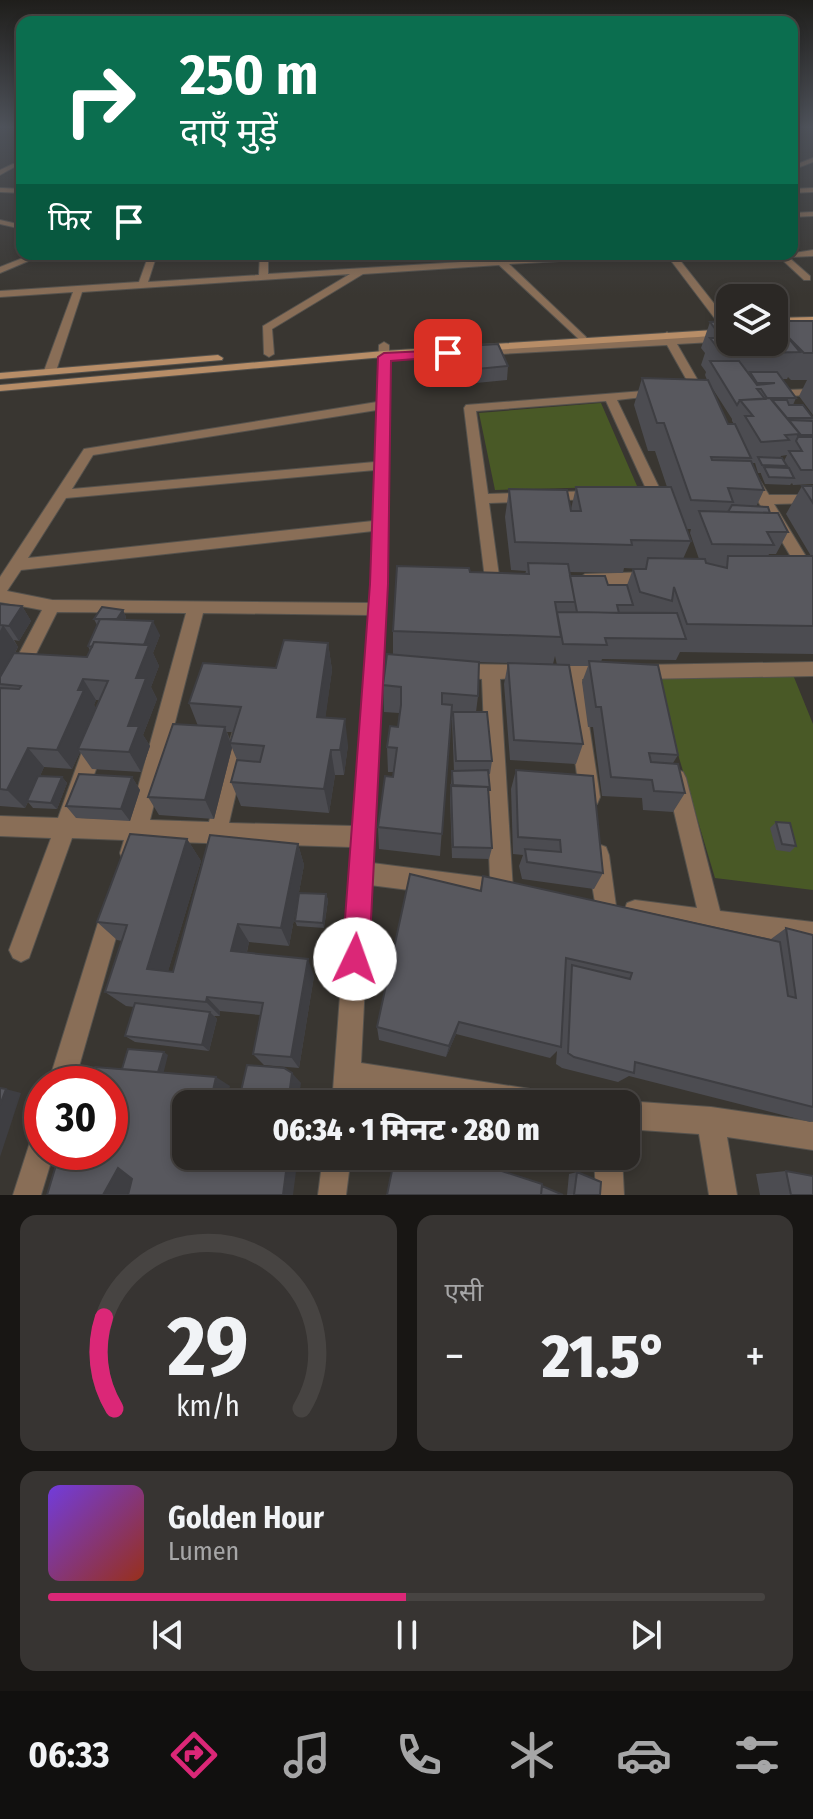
<!DOCTYPE html>
<html lang="hi">
<head>
<meta charset="utf-8">
<style>
  body { margin:0; font-family:"Fira Sans Condensed","Noto Sans Devanagari",sans-serif; background:#373432; color:#f1f3f6; height:100vh; display:flex; flex-direction:column; font-size:30px; white-space:nowrap }
  * { box-sizing:border-box; margin:0 }
  p { font-size:26px; color:#a6a6a7 }
  .icon { flex:none; width:44px; height:44px; fill:none; stroke:currentColor; stroke-width:2; stroke-linecap:round; stroke-linejoin:round }
  .map { position:relative; height:1195px; overflow:hidden }
  .sheet { display:flex; flex-direction:column; gap:20px; padding:20px; background:#181614; flex:1 }
  .sheet>* { flex:none }
  .hud { position:absolute; left:16px; top:16px; width:782px; height:244px; border-radius:16px; box-shadow:0 4px 12px #0003,0 0 0 2px #474442; background:#0b6e4f; color:#fff; overflow:hidden }
  .controls { position:absolute; left:716px; top:284px; display:grid; gap:16px }
  .controls a { display:grid; place-items:center; width:72px; height:72px; border-radius:16px; background:#2b2825; box-shadow:0 4px 12px #0003,0 0 0 2px #474442; font-size:40px }
  .speed { position:absolute; left:24px; top:1066px; display:flex; gap:16px; font-size:40px; font-weight:700; text-align:center }
  .speed>* { display:grid; place-content:center; width:104px; height:104px; border-radius:50%; background:#2b2825; box-shadow:0 4px 12px #0003,0 0 0 2px #474442; line-height:1 }
  .speed .limit { border:12px solid #d22; background:#fff; color:#111 }
  .pin { position:absolute; display:grid; place-items:center; width:68px; height:68px; color:#fff; margin:-34px; border-radius:16px; box-shadow:0 4px 12px #0006 }
  .me { position:absolute; width:88px; margin:-44px; rotate:3deg; stroke-linejoin:round; filter:drop-shadow(0 0 6px #0008) }
  .turn { display:flex; align-items:center; gap:28px; height:168px; padding:0 32px; font-size:36px }
  .turn .icon { width:104px; height:104px; stroke-width:2.5 }
  .turn b { display:block; font-size:56px; line-height:68px }
  .then { display:flex; align-items:center; height:76px; padding:0 32px; background:#0003; gap:16px; font-size:30px }
  .big { font-size:60px; font-weight:800; line-height:1.1 }
  .sheet .widget { flex:1; display:flex; flex-direction:column; justify-content:center; gap:12px; min-width:0; padding:0 28px; border-radius:16px; background:#373432 }
  .sheet .dial { align-items:center; gap:0 }
  .dial svg { height:208px; overflow:visible; fill:none; stroke:#474442; stroke-width:7; stroke-linecap:round; text-anchor:middle }
  .dial text { fill:#f1f3f6; stroke:none }
  .song { display:flex; align-items:center; gap:24px }
  .cover { width:96px; height:96px; border-radius:12px; background:linear-gradient(135deg,hsl(260 70% 55%),hsl(10 70% 35%)) }
  .played { height:8px; border-radius:4px; background:linear-gradient(90deg,#db2777 50%,#474442 50%) }
  .keys { display:flex; justify-content:space-around; direction:ltr }
  .heat { display:flex; justify-content:space-between; align-items:center; font-size:44px; direction:ltr }
  .sheet .tiles { flex:1; display:grid; gap:20px; grid-template-columns:1fr 1fr }
  .widget:last-child { grid-column:span 2 }
  .trip { position:absolute; left:172px; top:1090px; width:468px; height:80px; border-radius:16px; background:#2b2825; box-shadow:0 4px 12px #0003,0 0 0 2px #474442; font-weight:800; line-height:80px; text-align:center }
  .tab-bar { display:flex; height:128px; justify-content:space-around; align-items:center; background:#11100f; color:#a6a6a7 }
  .tab-bar .icon { width:56px; height:56px }
  .tab-bar .selected { color:#db2777 }
  .tab-bar b { font-size:36px; color:#f1f3f6 }
  .map>svg:first-child { display:block }
  .green { fill:#495926 }
  .lines { fill:none; stroke-linecap:round; stroke-linejoin:round }
  .minor-casing { stroke:#55524d; stroke-width:2 }
  .secondary-casing { stroke:#55524d; stroke-width:2 }
  .minor { fill:#896e57; fill-rule:evenodd }
  .secondary { fill:#b78d67; fill-rule:evenodd }
  .wall { fill:#4c4c51; fill-rule:evenodd }
  .shaded-wall { fill:#3e3e42 }
  .building { fill:#58585e; stroke:#3e3e42; stroke-width:2 }
  .route { fill:#db2777; stroke:#8e194d; stroke-width:2 }
</style>
</head>
<body>
<div class="map">
<svg width="813" height="1195" viewBox="0 0 813 1195">
  <rect width="100%" height="100%" fill="#393631"/>
  <path class="green" d="M601,403L637,486L495,490L479,413Z
    M651,664L789,665L813,724V890L715,878Z"/>
  <g class="lines">
    <defs>
      <path id="minor" d="M813,158V162L792,170V166Z
        M13,164L18,165L0,175V170Z
        M0,188L22,189V193L0,192Z
        M813,188V192L792,193V189Z
        M813,212V216L792,217V213Z
        M0,220L22,225V229L0,224Z
        M813,250V256L792,257L788,254Z
        M33,254H45L0,273V267Z
        M149,254H157L148,282L259,275L260,254H268V274L494,260V256L497,255L503,259L631,254L627,257L509,264L586,337L587,339L582,342L499,265L363,274L272,329L274,354L269,357L264,354L263,326L350,274L82,292L56,371L46,373L44,371L73,292L0,297V291L139,282Z
        M666,254H675L727,320V324H719Z
        M776,254H785L810,276V280H804Z
        M667,332L674,338L730,335V341L677,344L708,398L706,400H698L667,345L389,360L386,609L372,863L490,878L482,679L454,676L451,671L454,666L460,664L525,665L531,667L534,672L531,677L500,679L513,891L510,899L502,902L370,885L361,1063L543,1091L552,1095L556,1104H457L359,1089L358,1104H332L351,847L223,843L215,848L206,843L145,841L139,861L131,864L123,861L120,853L124,840L72,838L29,958L21,962L13,958L9,950L51,838L0,836V816L58,818L84,746L87,740L94,737L101,740L104,746L79,818L129,820L186,613L57,612L6,714L0,716V690L42,610L0,602V577L84,449L377,402L379,345L384,342L389,345V353L664,338L662,335ZM377,410L375,462L72,489L93,455ZM375,470L373,521L28,558L66,498ZM373,531L370,603L52,600L7,591L21,570ZM203,613L369,615L353,826L229,823L249,737L247,731L240,729L233,731L231,737L209,822L150,820Z
        M813,389V395L786,396L780,393L786,390Z
        M656,390L660,391V395L617,400L667,504L660,509L653,504L606,401L476,411L488,494L593,491L600,495L593,499L489,503L500,583L498,587H486L464,408L466,405Z
        M750,472L755,473L769,495H813V503L774,504L813,568V577H803L743,476Z
        M650,572L658,578L650,584L585,586L577,580L585,574Z
        M813,662V676L640,679L634,677L631,672L634,667L640,665Z
        M548,665H605L611,667L614,672L611,677L582,679L600,797L597,804L590,807L583,804L580,797L564,679L542,677L539,672L542,667Z
        M676,769L683,772L686,778L720,911L813,922V946L712,934L627,919L624,911L627,903L635,900L697,908L666,778L669,772Z
        M598,844L606,847L609,855L616,906L613,914L605,917L597,914L587,855L590,847Z
        M112,902L120,905L123,913L74,1084H48L101,913L104,905Z
        M626,1101L711,1107L813,1122V1150L727,1137L737,1195H709L699,1134L626,1129V1104H620Z
        M42,1132V1152H54L41,1195H13L32,1136Z
        M323,1156H351L346,1195H318Z
        M594,1156H622L624,1195H596Z"/>
      <path id="secondary" d="M813,317V323L774,324V318Z
        M730,329V335L384,357L0,391V385L384,351Z
        M218,355L223,358L222,360L0,379V373Z"/>
    </defs>
    <use href="#minor" class="minor-casing"/>
    <use href="#secondary" class="secondary-casing"/>
    <use href="#minor" class="minor"/>
    <use href="#secondary" class="secondary"/>
  </g>
  <path class="wall" d="M813,321V415L799,396L807,380H791L788,377L787,379H782L796,398L793,405L813,418V484L793,485L792,483L790,485L765,484L761,474V473H758L755,463H751L764,490L756,507L770,513L788,532L776,554H769L768,556H811L786,514L802,486H813V654L680,652L676,660L602,659L601,662L678,755L673,763L685,793L673,812L643,810L642,798L602,796L593,727H588L582,682L588,666H569L583,744L576,764L510,760L504,684L508,663L557,665L555,656L553,664L472,662L478,696L476,712L492,761L490,774H488L492,848L489,859L452,858L450,798L452,771H454L452,720H450L440,856L379,849L378,827L394,772H388L387,747L398,727L399,713L384,712L383,685L393,655V631L470,572L525,574L526,571L511,570L505,517L509,489L571,509L576,487H667L655,451H648L634,405L642,378L707,380L705,375L706,372L701,365L705,353L701,348L710,322ZM709,383L732,419V421L734,424H728ZM787,455L784,461L780,458L781,456ZM686,529H691L690,533L699,559H683L691,541ZM624,568L644,569H633L627,585H608L570,576L569,572L623,573Z
    M468,346L508,366L507,380L476,383L467,360Z
    M0,604L22,606L31,621L19,641L14,640L18,647L15,653L87,657L90,651L88,646L97,625L94,619L123,610L126,617L125,620L160,635L153,653L159,666L151,687L157,699L143,735L150,746L141,772L92,769L80,752L72,769L44,767L40,776L62,777L67,783L57,809L33,808L28,802L25,808L0,806ZM96,700H99L96,708L94,705Z
    M328,643L332,670L325,718L348,745L344,775H335L329,813L241,806L231,782L237,760L232,748L214,819L159,815L148,797L198,726L189,703L276,668ZM227,732H234L231,742Z
    M516,770L603,873L594,889L522,879L519,866L523,855L513,854L511,789Z
    M132,777L140,790L130,821L76,818L66,806Z
    M776,822L796,846L790,852L776,850L770,828Z
    M187,839L201,861L168,971L173,972L298,844L304,865L289,946L249,942L247,952L314,976L299,1068L264,1065L253,1054L260,1015L220,1011V1016H214L217,1019L209,1051L135,1042L125,1036L134,1007L126,1006L105,992L122,941L117,940L97,922Z
    M483,876L771,939L786,928L813,935V1121L810,1122L629,1076L618,1082L562,1068L556,1064L557,1051L550,1058L456,1034L446,1057L379,1040L377,1027L480,890Z
    M326,894L328,900L324,928L297,926L295,921Z
    M786,1171L813,1195H760L756,1174Z
    M577,1172L600,1195H567L569,1174Z"/>
  <path class="shaded-wall" d="M22,606L31,621L19,641L9,626Z
    M123,610L126,617L119,629L116,622Z
    M153,621L160,635L153,653L159,666L151,687L157,699L143,735L150,746L141,772L129,752L128,726L142,649Z
    M3,625L18,647L0,678V631Z
    M328,643L332,670L322,743L317,717Z
    M83,679L96,700L94,705L97,710L78,749L80,752L72,769L57,750Z
    M345,719L348,745L344,775L340,750Z
    M225,727L232,748L214,819L205,800Z
    M28,748L44,767L25,808L7,790Z
    M331,750L335,775L329,813L324,789Z
    M62,777L67,783L57,809L51,803Z
    M132,777L140,790L130,821L121,809Z
    M187,839L201,861L164,985L147,969Z
    M298,844L304,865L289,946L281,928Z
    M326,894L328,900L324,928L323,923Z
    M238,924L249,942L243,967L231,951Z
    M308,959L314,976L299,1068L291,1057Z
    M207,997L220,1011V1016L206,1002Z
    M210,1012L217,1019L209,1051L202,1045Z
    M459,1022L456,1034L446,1057L449,1046Z
    M164,1052L168,1055L162,1079L157,1077Z
    M292,1073L301,1083L298,1104H288Z
    M216,1077L230,1086L226,1104H210Z
    M6,1089L21,1093L0,1157V1105Z
    M280,1156H298L293,1195H283Z
    M118,1168L141,1171L127,1195H103Z"/>
  <path class="building" d="M730,321V342H774V321H813V353H804L786,335L800,352L762,353L765,356H753L746,347H717L710,338H722L710,322Z
    M498,344L508,366L477,369L468,346Z
    M710,361H739L757,385L775,383H757L750,372H777L796,398H767L761,389H757L765,399L740,400L737,405Z
    M642,378L708,380L728,424H735L751,458L711,457L712,460L751,461L764,490L728,488L733,502L691,500L664,423H657Z
    M770,398L800,434L785,435L789,440L761,442L745,416H753L740,400Z
    M772,400H787L789,405H803L813,418H787Z
    M789,420L813,421V435H799L800,434Z
    M798,437H813V470H801L789,451H802L796,441Z
    M758,457L782,458L787,466L762,465Z
    M764,467L789,468L794,478L769,477Z
    M802,486H813V503Z
    M576,487H671L691,541L631,540L632,545L515,542L509,489L567,490L571,511H581Z
    M732,505L768,507L770,513L728,512Z
    M699,511L778,513L788,532H767L774,545L712,544Z
    M728,556H813V626L687,624L674,587L672,601L640,592L633,569H646L648,558L705,559L706,563L727,568Z
    M528,563L568,564L575,602H555L561,637L393,631L397,566L469,568L470,572L529,574Z
    M570,576H605L608,585H627L633,605H617L619,613L577,612Z
    M0,604L22,606L9,626L0,625Z
    M102,607L123,610L117,619H94Z
    M557,612L677,613L686,639L605,638L607,645L563,644Z
    M100,619L153,621L144,645L94,642L92,647L88,646Z
    M284,640L328,643L317,717L345,719L340,750H331L324,789L231,782L237,760L260,762L264,746L230,743L241,707L189,703L203,663L276,668Z
    M94,642L149,645L136,678H146L128,726H139L129,752L78,749L108,681L83,679L78,690H84L57,750L28,748L7,790L0,789V688L19,689L21,686L0,684V677L14,653L87,657Z
    M387,654L479,662L478,696L442,693V704L452,705L442,834L378,827L385,776L393,777L397,748L387,747L390,726L398,727L401,705V687L383,685Z
    M589,661L658,665L678,755L649,753L651,762L678,764L685,793L654,791L652,780L611,777L601,707H596Z
    M508,663L569,665L583,744L514,740Z
    M453,712H487L492,761H456Z
    M173,724L225,727L205,800L148,797Z
    M488,770L490,790H488V787L453,786L452,771Z
    M516,770L593,776L603,873L527,862L525,849L561,852L560,840L518,837Z
    M79,774L132,777L121,809L66,806Z
    M38,776L62,777L51,803L27,801Z
    M451,785L488,787L492,848L453,847Z
    M776,822L790,823L796,846L782,844Z
    M130,834L187,839L147,969L173,972L210,835L298,844L281,928L238,924L231,951L308,959L291,1057L253,1054L263,1003L207,997L206,1002L105,992L127,925L97,922Z
    M410,874L481,891L483,876L780,942L788,996L796,998L786,928L813,935V1107L635,1062L634,1073L574,1057L568,1053L572,965L630,979L632,973L566,958L561,1047L459,1022L449,1046L377,1027Z
    M299,893L326,894L323,923L295,921Z
    M135,1003L210,1012L202,1045L125,1036Z
    M128,1049L164,1052L158,1072L122,1069Z
    M247,1065L284,1068L292,1073L288,1104H238Z
    M95,1067L216,1077L210,1104H186V1156H280V1158L281,1156H288L283,1195H128L132,1179L118,1168L103,1195H47L60,1152H110V1128L123,1129L110,1120V1084H90Z
    M0,1088L6,1089L0,1105Z
    M395,1156H455L542,1184L541,1195H387Z
    M786,1171L813,1176V1195H791Z
    M577,1172L601,1182L600,1195H574Z
    M542,1186L563,1195H541Z"/>
  <linearGradient id="sky" x2="0" y2="1"><stop stop-color="#1f1e1b"/><stop offset="0.43" stop-color="#4e525a"/><stop offset="1" stop-color="#4e525a" stop-opacity="0"/></linearGradient>
  <rect width="813" height="295" fill="url(#sky)"/>
  <path class="route" d="M448,350L453,351V356L391,361L388,584L369,959L365,969L355,973L346,969L342,959L370,584L378,357L384,353Z"/>
</svg>
<div class="controls">
<a><svg class="icon" aria-label="layers" viewBox="0 0 24 24"><path d="M12 4l9 5-9 5-9-5zM3 14l9 5 9-5"/></svg></a>
</div>
<div class="speed"><div class="limit">30</div></div>
<div class="pin" style="left:448px;top:353px;background:#d93025"><svg class="icon" aria-label="arrive" viewBox="0 0 24 24"><path d="M6 21V4h12l-3 4 3 4H6"/></svg></div>
<svg class="me" style="left:355px;top:959px" viewBox="-20 -20 40 40"><circle r="19" fill="#fff"/><path d="M0-13L10 11 0 6-10 11z" fill="#db2777"/></svg>
<div class="trip">06:34 · 1 मिनट · 280 m</div>
<div class="hud">
<div class="turn"><svg class="icon" aria-label="right" viewBox="0 0 24 24"><path d="M7 20v-9h11M14 6l5 5-5 5"/></svg><div><b>250 m</b>दाएँ मुड़ें</div></div>
<div class="then">फिर<svg class="icon" aria-label="arrive" viewBox="0 0 24 24"><path d="M6 21V4h12l-3 4 3 4H6"/></svg></div>
</div>
</div>
<section class="sheet">
<div class="tiles">
<div class="widget dial"><svg viewBox="0 0 100 80">
<path d="M14 69A42 42 0 1 1 86 69"/>
<path d="M14 69A42 42 0 0 1 10 34" stroke="#db2777"/>
<text x="50" y="56" font-size="32" font-weight="700">29</text>
<text x="50" y="72" font-size="11">km/h</text>
</svg></div>
<div class="widget"><p>एसी</p>
<div class="heat"><a>−</a><b class="big">21.5°</b><a>+</a></div>
</div>
<div class="widget">
<div class="song"><i class="cover"></i><div><b>Golden Hour</b><p>Lumen</p></div></div>
<div class="played"></div>
<div class="keys"><svg class="icon" aria-label="previous" viewBox="0 0 24 24"><path d="M18 5L8 12l10 7zM5 5v14"/></svg><svg class="icon" aria-label="pause" viewBox="0 0 24 24"><path d="M8 5v14M16 5v14"/></svg><svg class="icon" aria-label="next" viewBox="0 0 24 24"><path d="M6 5l10 7-10 7zM19 5v14"/></svg></div>
</div>
</div>
</section>
<nav class="tab-bar">
<b>06:33</b>
<svg class="icon selected" aria-label="directions" viewBox="0 0 24 24"><path d="M12 3l9 9-9 9-9-9zM9 14v-3h6M13 9l2 2-2 2"/></svg>
<svg class="icon" aria-label="music" viewBox="0 0 24 24"><path d="M9 18V5l10-2v13"/><circle cx="6" cy="18" r="3"/><circle cx="16" cy="16" r="3"/></svg>
<svg class="icon" aria-label="phone" viewBox="0 0 24 24"><path d="M5 4h4l2 5-3 2q2 4 5 5l2-3 5 2v4C11 20 4 13 5 4z"/></svg>
<svg class="icon" aria-label="climate" viewBox="0 0 24 24"><path d="M12 3v18M4 7l16 10M4 17L20 7"/></svg>
<svg class="icon" aria-label="car" viewBox="0 0 24 24"><path d="M5 17H2v-5l4-1 3-4h7l3 4 3 1v5h-3M9 17h6M6 11h13"/><circle cx="7" cy="17" r="2"/><circle cx="17" cy="17" r="2"/></svg>
<svg class="icon" aria-label="filters" viewBox="0 0 24 24"><path d="M4 7h16M4 17h16"/><circle cx="9" cy="7" r="2"/><circle cx="15" cy="17" r="2"/></svg>
</nav>
</body>
</html>
